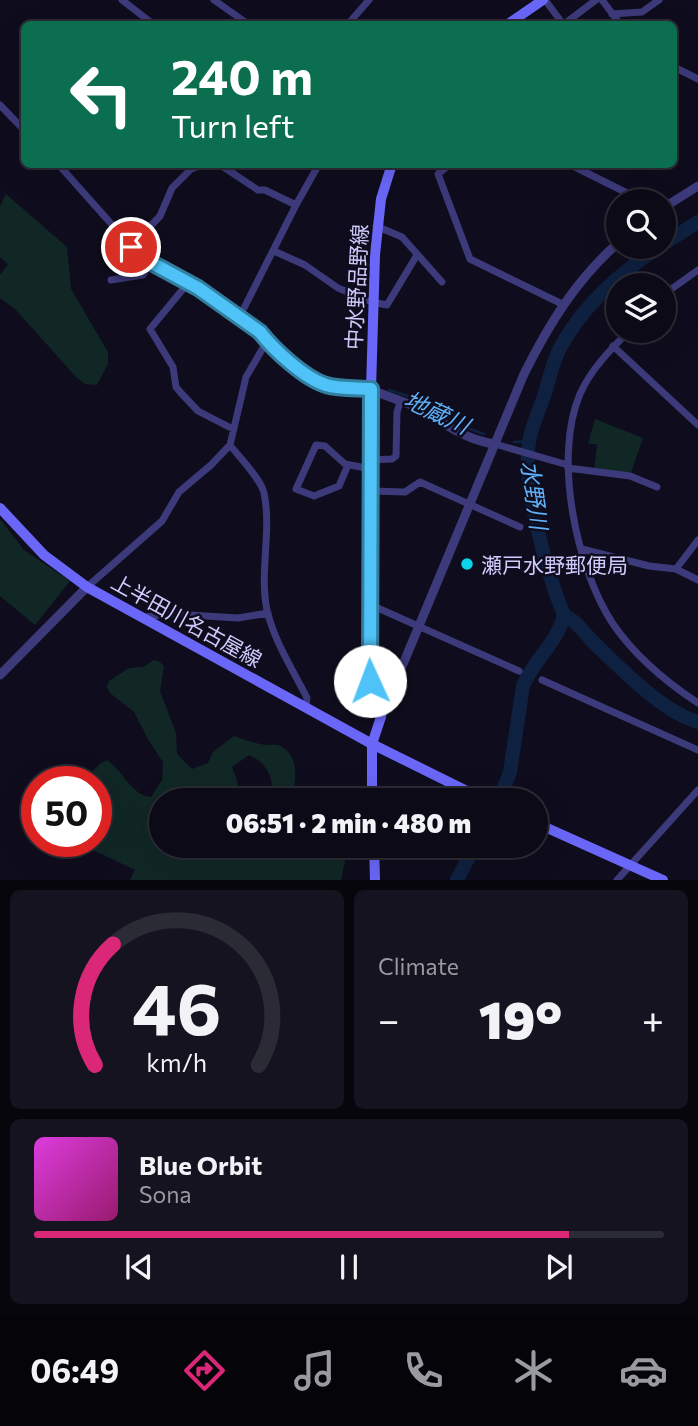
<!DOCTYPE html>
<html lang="en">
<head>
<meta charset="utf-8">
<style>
  body { margin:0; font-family:Commissioner,"Noto Sans JP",sans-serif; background:#14131f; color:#f1f3f6; height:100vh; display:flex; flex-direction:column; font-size:26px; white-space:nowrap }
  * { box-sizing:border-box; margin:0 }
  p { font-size:23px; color:#9a9aa1 }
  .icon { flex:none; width:38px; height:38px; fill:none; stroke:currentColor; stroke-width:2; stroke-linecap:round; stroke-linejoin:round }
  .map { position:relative; height:880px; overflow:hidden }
  .drawer { display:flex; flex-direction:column; gap:10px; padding:10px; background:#06060c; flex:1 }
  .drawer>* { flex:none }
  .guide { position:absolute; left:21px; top:21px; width:656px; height:147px; border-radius:10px; box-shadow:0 7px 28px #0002,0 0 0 2px #2b2b35; background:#0b6e4f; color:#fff; overflow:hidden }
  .controls { position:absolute; left:606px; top:189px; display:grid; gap:14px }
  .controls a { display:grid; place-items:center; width:70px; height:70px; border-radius:50%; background:#0b0a16; box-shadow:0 7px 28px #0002,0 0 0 2px #2b2b35; font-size:35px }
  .speed { position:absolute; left:21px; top:766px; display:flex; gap:14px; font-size:35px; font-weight:700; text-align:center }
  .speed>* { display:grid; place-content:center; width:91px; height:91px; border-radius:50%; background:#0b0a16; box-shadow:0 7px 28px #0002,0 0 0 2px #2b2b35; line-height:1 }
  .speed .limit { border:10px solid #d22; background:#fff; color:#111 }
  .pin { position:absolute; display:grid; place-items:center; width:60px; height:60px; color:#fff; margin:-30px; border:4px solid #fff; border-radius:50%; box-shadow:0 2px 7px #0007 }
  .me { position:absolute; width:77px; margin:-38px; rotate:358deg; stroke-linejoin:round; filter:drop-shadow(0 0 5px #0008) }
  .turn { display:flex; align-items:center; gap:24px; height:147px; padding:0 35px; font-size:32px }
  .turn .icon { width:91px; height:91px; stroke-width:2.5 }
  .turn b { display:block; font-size:49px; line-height:60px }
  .big { font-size:52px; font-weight:800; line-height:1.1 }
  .drawer .tile { flex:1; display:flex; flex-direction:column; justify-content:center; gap:10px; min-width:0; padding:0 24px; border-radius:10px; background:#14131f }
  .drawer .dial { align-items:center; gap:0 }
  .dial svg { height:182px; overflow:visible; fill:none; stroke:#2b2b35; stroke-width:7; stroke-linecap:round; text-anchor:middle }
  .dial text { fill:#f1f3f6; stroke:none }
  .song { display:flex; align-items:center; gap:21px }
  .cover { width:84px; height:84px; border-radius:10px; background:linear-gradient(135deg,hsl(300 70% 55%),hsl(320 70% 35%)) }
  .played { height:7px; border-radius:4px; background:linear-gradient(90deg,#db2777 85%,#2b2b35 85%) }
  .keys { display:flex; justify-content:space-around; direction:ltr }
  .heat { display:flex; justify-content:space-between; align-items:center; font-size:38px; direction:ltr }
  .drawer .tiles { flex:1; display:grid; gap:10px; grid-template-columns:1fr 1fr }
  .tile:last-child { grid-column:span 2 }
  .trip { position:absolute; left:149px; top:788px; width:399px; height:70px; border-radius:35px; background:#0b0a16; box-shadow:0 7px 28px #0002,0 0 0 2px #2b2b35; font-weight:800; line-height:70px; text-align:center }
  .dock { display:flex; height:112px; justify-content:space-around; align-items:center; background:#040409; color:#9a9aa1 }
  .dock .icon { width:49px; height:49px }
  .dock .active { color:#db2777 }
  .dock b { font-size:32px; color:#f1f3f6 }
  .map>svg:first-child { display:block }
  .green { fill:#102726 }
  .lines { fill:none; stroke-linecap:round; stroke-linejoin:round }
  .stream { stroke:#0e2140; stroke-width:2.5 }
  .river { stroke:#0e2140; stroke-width:14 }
  .minor { stroke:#3c3a7a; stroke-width:7 }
  .tertiary { stroke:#3c3a7a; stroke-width:9 }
  .secondary { stroke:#6a67f8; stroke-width:10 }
  .route-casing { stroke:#337fa1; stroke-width:18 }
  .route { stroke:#4fc3f7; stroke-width:12 }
  .poi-dot { fill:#0bd3e9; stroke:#0f0d1d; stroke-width:2.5 }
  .labels { text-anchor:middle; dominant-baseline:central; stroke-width:5; stroke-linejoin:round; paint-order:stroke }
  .street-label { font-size:21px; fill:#d0cbfd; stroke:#0f0d1d }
  .poi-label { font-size:21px; fill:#d0cbfd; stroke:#0f0d1d; text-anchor:start }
  .water-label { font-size:23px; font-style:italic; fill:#5eb1f8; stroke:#0f0d1d }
</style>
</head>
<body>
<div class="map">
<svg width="698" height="880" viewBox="0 0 698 880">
  <rect width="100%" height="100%" fill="#0f0d1d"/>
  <path class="green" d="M6,194L67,247L71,289L108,352V364L97,385L85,384L76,377L16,310L0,298V275L8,264L0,257V206Z
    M595,419L643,438L630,476L594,471L597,444H588Z
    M0,519L24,550L70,581L35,625L0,596Z
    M154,660L160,662L164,666L160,691L176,733L177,754L192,769L208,763L213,752L234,736C243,739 252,743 261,744C266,746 273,744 278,745C301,754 296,782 291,800H273C273,778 269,764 249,755L232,767C236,778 241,787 237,799L161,800V845H207L211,853L225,845H278L304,857L322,855L333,845H350L347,851L341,880H130L135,870L76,842H96V782H81L101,763L107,760C122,770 132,796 151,797L162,780L163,762L149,741L134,712L110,693L107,687L109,681L129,668L143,667Z"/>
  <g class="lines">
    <path class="stream" d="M247,317L266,330L311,371L330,379
      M389,390L420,400L462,426L484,434
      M514,442L529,441"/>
    <path class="river" d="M663,244L698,222
      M659,247C618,274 582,306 559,350C552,364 549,381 544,396C539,411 531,427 529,442C522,485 547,574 564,615C577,621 585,634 595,644C623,670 661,711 698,722
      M499,800L510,772L523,686C533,660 557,644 564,615
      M457,880L475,845"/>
    <path class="minor" d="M122,0L153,24
      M214,0L248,24
      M545,0L563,24
      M602,0L620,24
      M612,14L642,12L659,0
      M348,24L369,0
      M564,24L596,0
      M674,67L698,79
      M0,105L24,130
      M58,164L139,255L185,280L239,318L260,332L306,375L328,386L371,389
      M219,164L258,190H265L296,205
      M450,164L438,174L470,259L562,304
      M569,164L643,201
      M376,226L402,237L442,282
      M131,247L160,216L172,188L191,169L200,166
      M274,251L305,265L338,288L372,302L387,305L417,255
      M111,280L143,275L150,262
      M188,283L150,329L173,367L176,387L181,393L198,411L233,429
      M663,295L698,270
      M239,318L296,205L319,164
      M629,331C611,349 591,369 580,394C553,457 576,568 613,624C635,656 666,682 698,703
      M613,346L698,425
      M495,444L568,465
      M230,445C239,457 261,479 264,493C272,531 259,572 267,610C274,641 293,670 307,698L306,707
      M371,460L392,459L396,456L397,412L400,402
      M348,465L339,486L314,496L296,489L316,445L325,446L345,464L371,469
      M568,468L630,476L657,487
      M371,491L405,492L420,482L520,527
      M582,549L649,566L676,569L698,580
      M676,569L698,540
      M87,587L162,521L179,492L211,465L230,445L246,377L267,341
      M371,605L519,671
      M143,617L174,614L238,618L268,613
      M542,680L698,750
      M617,880L698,790"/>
    <path class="tertiary" d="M663,208L698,186
      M371,389C386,397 402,400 417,408C444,422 464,440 495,444
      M0,675L87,587
      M381,717L524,374C549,324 576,280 618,243"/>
    <path class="secondary" d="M508,24L543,0
      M0,508L44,555L87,587L372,744L485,800
      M372,800V744L381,717L372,706L369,657L371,389L375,255L381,199L392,164
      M536,823L663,880
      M374,845L375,880"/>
  </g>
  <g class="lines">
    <defs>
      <path id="route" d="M131,247L150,262L198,288L260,332C274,350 304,378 326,385C340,389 356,388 371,389L370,681"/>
    </defs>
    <use href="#route" class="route-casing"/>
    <use href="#route" class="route"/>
  </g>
  <circle class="poi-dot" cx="467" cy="564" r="7"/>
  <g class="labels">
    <g class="street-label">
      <text transform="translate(356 287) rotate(-87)">中水野品野線</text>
      <text transform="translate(187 620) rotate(29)">上半田川名古屋線</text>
    </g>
    <g class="poi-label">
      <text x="481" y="564">瀬戸水野郵便局</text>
    </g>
    <g class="water-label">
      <text transform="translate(437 412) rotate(25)">地蔵川</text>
      <text transform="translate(535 495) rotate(82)">水野川</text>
    </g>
  </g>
</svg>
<div class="controls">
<a><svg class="icon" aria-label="search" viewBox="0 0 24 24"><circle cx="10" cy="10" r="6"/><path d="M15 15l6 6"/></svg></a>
<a><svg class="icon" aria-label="layers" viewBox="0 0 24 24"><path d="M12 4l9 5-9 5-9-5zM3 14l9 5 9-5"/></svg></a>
</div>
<div class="speed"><div class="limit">50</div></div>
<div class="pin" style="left:131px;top:247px;background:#d93025"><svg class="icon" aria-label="arrive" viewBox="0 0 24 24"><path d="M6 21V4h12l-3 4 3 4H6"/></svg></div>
<svg class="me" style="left:370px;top:681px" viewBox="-20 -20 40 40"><circle r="19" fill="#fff"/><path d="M0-13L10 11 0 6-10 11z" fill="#4fc3f7"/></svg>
<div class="trip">06:51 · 2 min · 480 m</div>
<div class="guide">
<div class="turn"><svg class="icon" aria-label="left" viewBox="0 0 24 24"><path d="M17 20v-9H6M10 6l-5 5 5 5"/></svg><div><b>240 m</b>Turn left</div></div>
</div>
</div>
<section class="drawer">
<div class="tiles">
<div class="tile dial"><svg viewBox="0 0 100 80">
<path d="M14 69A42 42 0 1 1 86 69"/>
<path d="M14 69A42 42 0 0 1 22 16" stroke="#db2777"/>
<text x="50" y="56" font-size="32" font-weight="700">46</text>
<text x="50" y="72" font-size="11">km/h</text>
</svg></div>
<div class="tile"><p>Climate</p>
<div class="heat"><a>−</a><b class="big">19°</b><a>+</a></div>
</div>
<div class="tile">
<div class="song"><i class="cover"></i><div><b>Blue Orbit</b><p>Sona</p></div></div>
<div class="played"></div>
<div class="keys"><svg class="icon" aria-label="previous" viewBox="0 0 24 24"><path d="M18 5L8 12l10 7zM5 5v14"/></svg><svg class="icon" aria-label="pause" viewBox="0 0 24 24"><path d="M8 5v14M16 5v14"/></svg><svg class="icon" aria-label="next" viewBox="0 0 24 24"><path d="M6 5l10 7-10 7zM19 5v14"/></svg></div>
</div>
</div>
</section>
<nav class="dock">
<b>06:49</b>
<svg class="icon active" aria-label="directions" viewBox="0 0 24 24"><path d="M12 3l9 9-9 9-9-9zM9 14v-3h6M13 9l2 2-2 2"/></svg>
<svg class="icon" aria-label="music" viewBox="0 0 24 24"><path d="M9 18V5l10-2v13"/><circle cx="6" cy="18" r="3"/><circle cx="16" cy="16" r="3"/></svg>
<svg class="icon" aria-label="phone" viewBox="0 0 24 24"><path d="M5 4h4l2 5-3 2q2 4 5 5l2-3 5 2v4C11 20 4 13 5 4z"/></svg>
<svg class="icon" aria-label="climate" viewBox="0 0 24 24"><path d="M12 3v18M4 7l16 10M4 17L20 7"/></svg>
<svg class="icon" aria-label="car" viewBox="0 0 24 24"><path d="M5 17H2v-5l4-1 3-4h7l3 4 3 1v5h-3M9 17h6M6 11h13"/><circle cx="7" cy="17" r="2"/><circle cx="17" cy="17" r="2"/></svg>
</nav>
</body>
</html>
